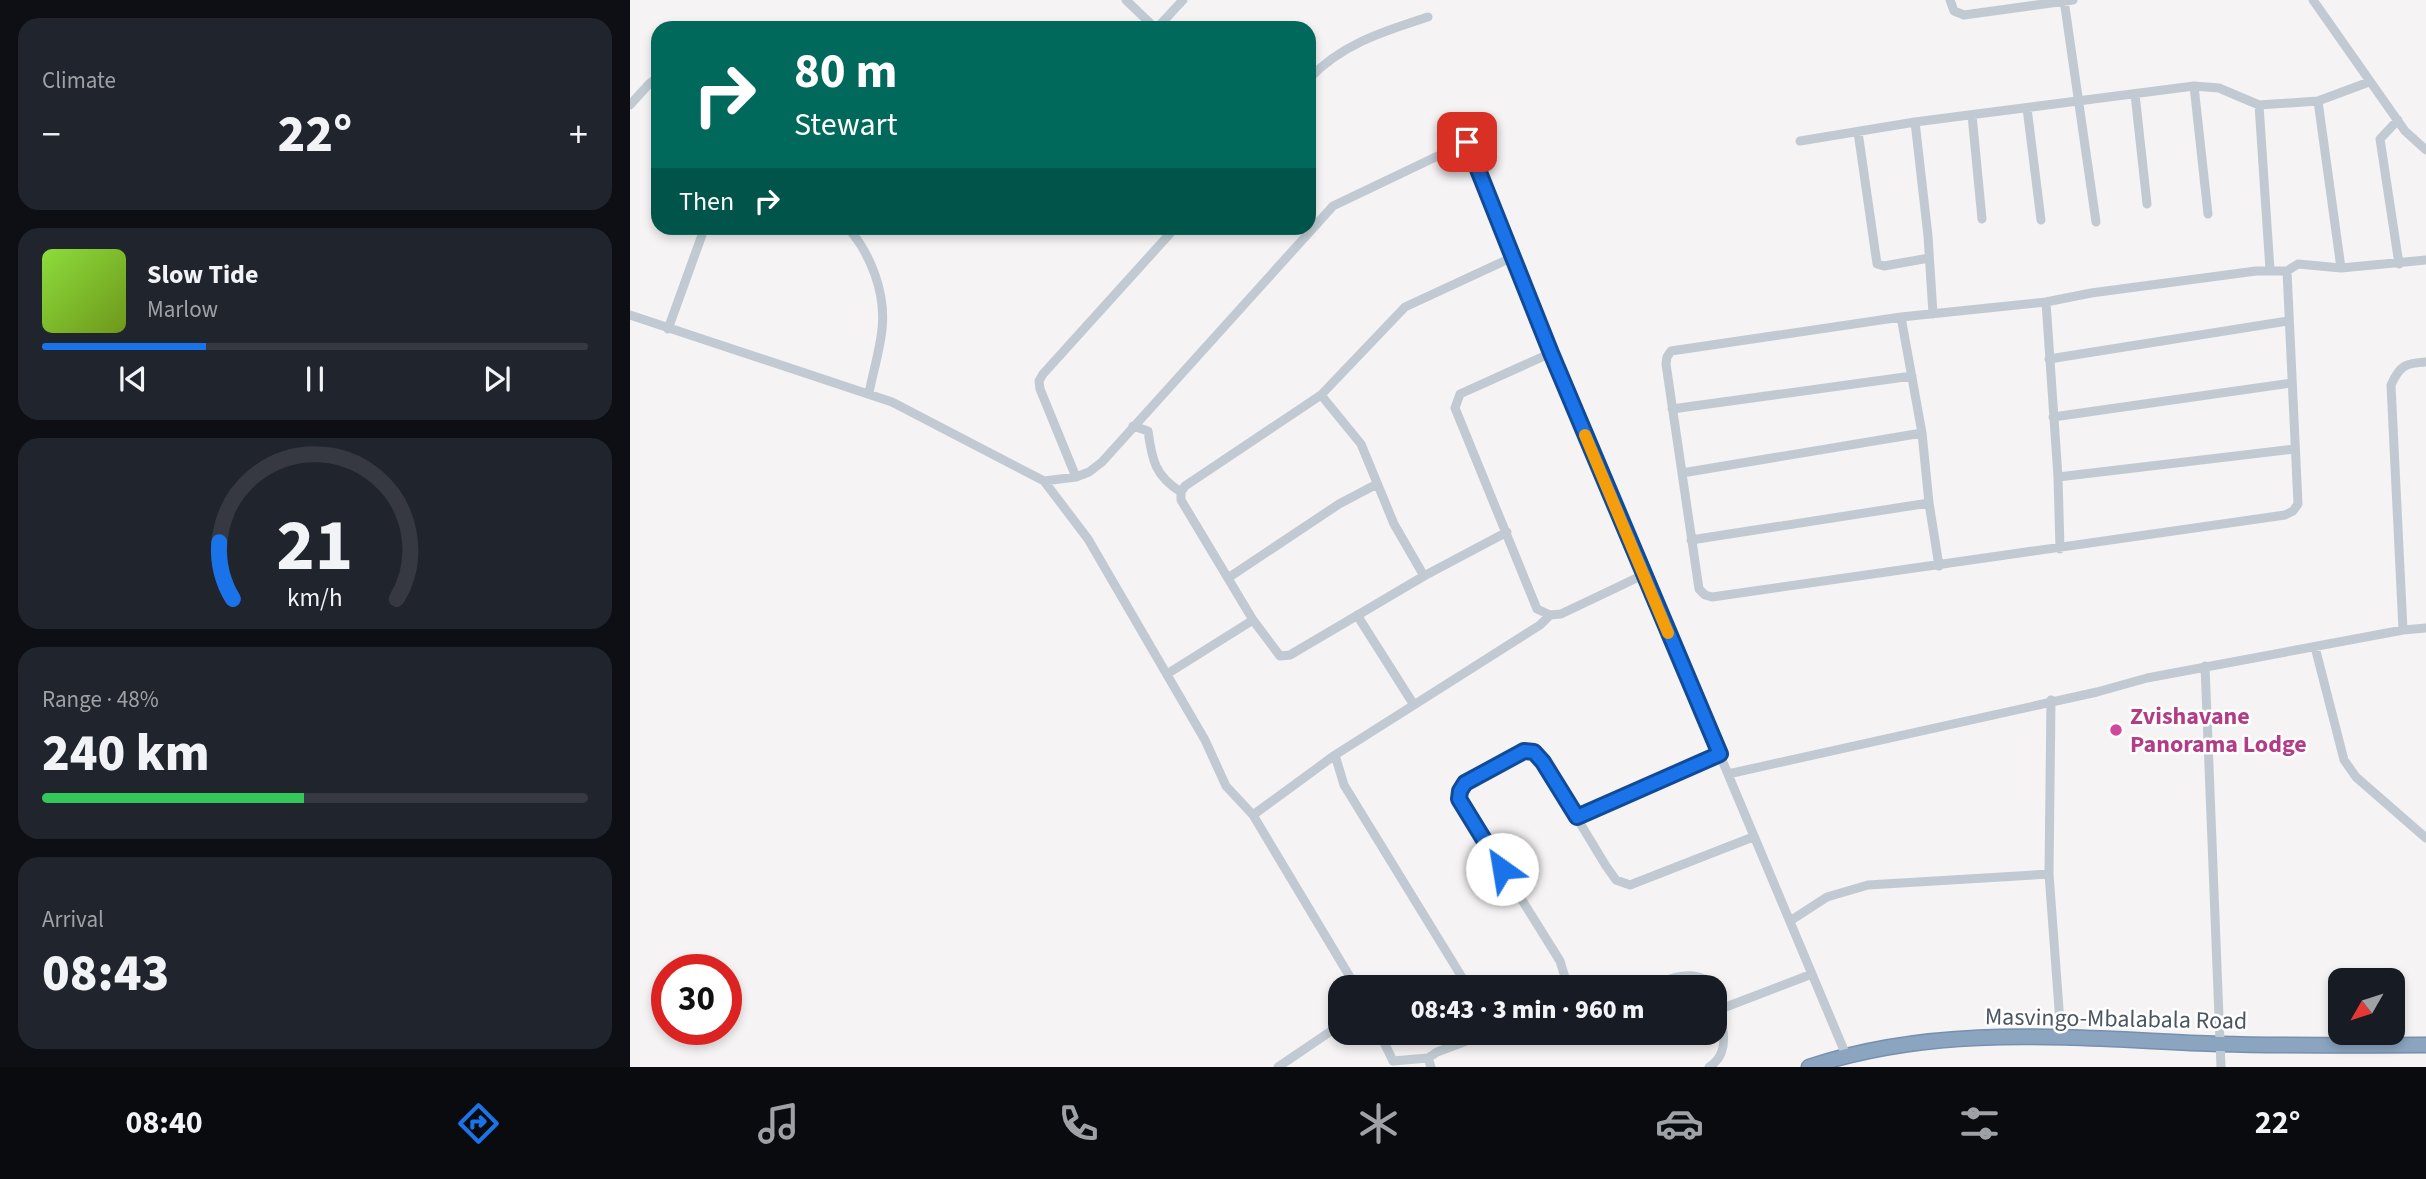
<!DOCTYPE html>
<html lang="en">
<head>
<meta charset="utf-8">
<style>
  body { margin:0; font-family:"Source Sans 3",sans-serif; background:#20242c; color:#f1f3f6; height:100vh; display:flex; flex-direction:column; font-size:26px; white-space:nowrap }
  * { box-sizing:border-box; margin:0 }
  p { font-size:23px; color:#9ea1a6 }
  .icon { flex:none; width:38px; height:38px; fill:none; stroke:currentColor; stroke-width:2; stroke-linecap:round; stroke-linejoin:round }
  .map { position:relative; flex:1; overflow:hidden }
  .details { display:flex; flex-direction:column; gap:18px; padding:18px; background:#0d0f14; width:630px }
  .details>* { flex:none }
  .guide { position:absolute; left:21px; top:21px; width:665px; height:214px; border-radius:21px; box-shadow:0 4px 10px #0003; background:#00695c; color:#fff; overflow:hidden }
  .needle { width:46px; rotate:231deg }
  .tools { position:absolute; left:1698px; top:968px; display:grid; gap:14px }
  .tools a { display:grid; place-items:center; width:77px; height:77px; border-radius:14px; background:#171b24; box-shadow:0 4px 10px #0003; font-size:35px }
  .speed { position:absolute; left:21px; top:954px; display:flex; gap:14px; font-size:35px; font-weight:700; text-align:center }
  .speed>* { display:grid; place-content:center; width:91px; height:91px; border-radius:50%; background:#171b24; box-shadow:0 4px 10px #0003; line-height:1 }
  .speed .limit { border:10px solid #d22; background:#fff; color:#111 }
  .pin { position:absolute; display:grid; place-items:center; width:60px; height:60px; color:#fff; margin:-30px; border-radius:14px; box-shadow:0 4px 10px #0006 }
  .me { position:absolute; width:77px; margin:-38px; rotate:328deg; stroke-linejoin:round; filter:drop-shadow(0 0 5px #0008) }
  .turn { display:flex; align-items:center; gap:24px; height:147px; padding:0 28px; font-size:32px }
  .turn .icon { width:91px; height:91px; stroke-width:2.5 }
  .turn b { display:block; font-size:49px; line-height:60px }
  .then { display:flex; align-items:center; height:66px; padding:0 28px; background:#0003; gap:14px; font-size:26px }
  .big { font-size:52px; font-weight:800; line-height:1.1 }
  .details .tile { flex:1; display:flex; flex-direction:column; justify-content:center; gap:10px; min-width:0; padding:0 24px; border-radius:21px; background:#20242c }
  .details .dial { align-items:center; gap:0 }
  .dial svg { height:182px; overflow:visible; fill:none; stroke:#363941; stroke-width:7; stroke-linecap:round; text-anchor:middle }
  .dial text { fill:#f1f3f6; stroke:none }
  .song { display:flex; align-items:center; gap:21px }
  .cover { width:84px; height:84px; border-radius:10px; background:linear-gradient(135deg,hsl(90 70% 55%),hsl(80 70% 35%)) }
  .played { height:7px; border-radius:4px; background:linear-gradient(90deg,#1a73e8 30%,#363941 30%) }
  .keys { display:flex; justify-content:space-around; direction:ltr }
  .heat { display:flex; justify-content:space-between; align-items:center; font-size:38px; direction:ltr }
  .charge { height:10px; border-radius:5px; background:linear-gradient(90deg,#34c759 48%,#363941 0) }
  .trip { position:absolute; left:698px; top:975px; width:399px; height:70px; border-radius:21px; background:#171b24; box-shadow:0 4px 10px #0003; font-weight:800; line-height:70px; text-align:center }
  .tab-bar { display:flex; height:112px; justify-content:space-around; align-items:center; background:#090b0e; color:#9ea1a6 }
  .tab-bar .icon { width:49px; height:49px }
  .tab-bar .selected { color:#1a73e8 }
  .tab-bar b { font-size:32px; color:#f1f3f6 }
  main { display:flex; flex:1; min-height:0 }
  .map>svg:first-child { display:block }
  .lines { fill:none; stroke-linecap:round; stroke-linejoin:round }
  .highway-casing { stroke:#7690ad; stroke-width:17 }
  .minor { stroke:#c1cad2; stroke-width:9 }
  .highway { stroke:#8ba5c1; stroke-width:14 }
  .route-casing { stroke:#114b97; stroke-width:18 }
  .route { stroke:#1a73e8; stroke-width:12 }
  .slow { stroke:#f59e0b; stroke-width:12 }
  .hotel-dot { fill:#d1479c; stroke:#fff; stroke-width:2.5 }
  .labels { text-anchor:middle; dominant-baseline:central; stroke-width:5; stroke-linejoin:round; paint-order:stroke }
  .hotel-label { font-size:24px; font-weight:bold; fill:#b23c85; stroke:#fff; text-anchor:start }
  .street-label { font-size:24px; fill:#4a5661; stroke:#fff }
</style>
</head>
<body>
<main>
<section class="details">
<div class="tile"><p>Climate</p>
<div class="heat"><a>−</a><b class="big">22°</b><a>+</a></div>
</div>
<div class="tile">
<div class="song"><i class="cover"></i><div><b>Slow Tide</b><p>Marlow</p></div></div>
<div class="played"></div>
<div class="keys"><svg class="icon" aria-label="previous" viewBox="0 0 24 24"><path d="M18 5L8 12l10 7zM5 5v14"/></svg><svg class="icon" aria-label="pause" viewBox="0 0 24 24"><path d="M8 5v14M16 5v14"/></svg><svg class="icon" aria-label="next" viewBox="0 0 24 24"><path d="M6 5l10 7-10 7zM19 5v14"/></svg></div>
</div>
<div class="tile dial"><svg viewBox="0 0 100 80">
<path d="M14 69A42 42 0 1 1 86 69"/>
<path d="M14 69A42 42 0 0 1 8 44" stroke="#1a73e8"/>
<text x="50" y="56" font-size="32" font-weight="700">21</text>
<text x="50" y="72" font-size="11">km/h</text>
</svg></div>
<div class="tile"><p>Range · 48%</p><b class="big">240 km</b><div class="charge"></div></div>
<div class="tile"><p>Arrival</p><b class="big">08:43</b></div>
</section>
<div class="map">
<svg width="1796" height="1067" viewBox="0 0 1796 1067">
  <rect width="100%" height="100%" fill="#f5f3f3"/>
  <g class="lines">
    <defs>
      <path id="highway" d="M1179,1067C1312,1022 1451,1039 1589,1044C1658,1046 1727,1045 1796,1045"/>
    </defs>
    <use href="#highway" class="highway-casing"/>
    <path class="minor" d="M496,0L525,28
      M1320,0L1324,11L1334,15L1443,0
      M1434,0L1466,222
      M1683,0L1775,131L1796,150
      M527,28L553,0
      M679,79C711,44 755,31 798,17
      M1564,86L1578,214
      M1505,94L1517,204
      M1688,101L1711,268
      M0,105L19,84L28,77
      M1629,105L1640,270
      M1397,108L1411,220
      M1342,115L1352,219
      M1768,120L1750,139L1769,264
      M1285,122L1298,236L1303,314
      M1228,132L1247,264L1254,266L1299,258
      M1170,141L1285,122L1564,86L1589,88L1629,105L1688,101L1739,82
      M218,228C241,254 256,294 252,329C250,350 243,372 239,393
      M1657,271H1626L1461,293L1416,302L1271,317L1041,351L1037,357L1036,364L1069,589L1075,595L1082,597C1273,568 1464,544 1655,515L1663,511L1668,504L1657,271L1668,264L1711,268L1796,260
      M1416,302L1428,477L1430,549
      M0,315L262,402L414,481L446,477L459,472L472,462L703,206L837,142L921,353L1216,1055
      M1271,317L1292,433L1299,503L1309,566
      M38,329L72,235
      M921,353L830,394L825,408L907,609L920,615L931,614L1013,575
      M1419,359L1658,321
      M691,395L555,486L551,492V500L623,620L650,656L660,655L794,576L877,532
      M1042,409L1282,376
      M1423,417L1661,383
      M503,426L518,431C522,460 525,476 551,492
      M1052,473L1292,433
      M446,477L410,389L409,381L413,374L545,228
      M1428,477L1665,449
      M414,481L458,539L575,740L596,786L623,815L726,987
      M1061,540L1299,503
      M794,576L764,524L731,444L691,395L775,307L883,257
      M598,578L709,504L747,484
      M727,615L784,705
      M1773,630L1761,385C1770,365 1776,363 1796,362
      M1685,647L1714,760L1726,777L1796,838
      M1575,666L1591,1067
      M537,674L623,620
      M705,755L714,785L838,987
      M1098,774L1467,692L1517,678L1773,630L1796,628
      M623,815L705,755L910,625L920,615
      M947,817L1090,754
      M1419,874L1421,700
      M1160,921L1197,897L1238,885L1419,874L1431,1036
      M938,987L930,961L829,799L830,791L835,784L894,751L904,752L913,762L976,866L986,880L1000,885L1123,837
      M1014,987C1033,982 1055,970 1074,979L1077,987
      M1088,1010L1182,974
      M749,1032L763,1061L798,1058
      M648,1067L710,1025
      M801,1067L798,1058L807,1052L861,1032
      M1079,1067C1101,1054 1094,1025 1085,1004"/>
    <use href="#highway" class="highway"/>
  </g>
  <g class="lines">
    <defs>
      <path id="route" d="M837,142L921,353L1090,754L947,817L913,762L904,752L894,751L835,783L830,791L829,799L872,869"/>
    </defs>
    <use href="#route" class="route-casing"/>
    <use href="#route" class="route"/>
    <path class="slow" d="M955,435L1038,633"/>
  </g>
  <circle class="hotel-dot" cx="1486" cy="730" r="7"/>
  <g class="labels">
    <g class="hotel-label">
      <text x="1500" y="716">Zvishavane<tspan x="1500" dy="28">Panorama Lodge</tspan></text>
    </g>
    <g class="street-label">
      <text transform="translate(1486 1019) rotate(1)">Masvingo-Mbalabala Road</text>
    </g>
  </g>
</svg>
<div class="tools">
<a><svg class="needle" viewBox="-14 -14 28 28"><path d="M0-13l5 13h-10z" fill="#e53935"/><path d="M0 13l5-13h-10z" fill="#9ea1a6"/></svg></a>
</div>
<div class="speed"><div class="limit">30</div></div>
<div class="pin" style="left:837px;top:142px;background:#d93025"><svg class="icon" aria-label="arrive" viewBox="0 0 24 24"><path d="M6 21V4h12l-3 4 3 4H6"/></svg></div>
<svg class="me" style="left:872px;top:869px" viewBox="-20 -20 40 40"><circle r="19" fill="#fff"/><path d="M0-13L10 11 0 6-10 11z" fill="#1a73e8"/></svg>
<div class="trip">08:43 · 3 min · 960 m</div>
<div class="guide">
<div class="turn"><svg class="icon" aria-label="right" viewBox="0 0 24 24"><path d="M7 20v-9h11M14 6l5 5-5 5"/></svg><div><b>80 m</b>Stewart</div></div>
<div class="then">Then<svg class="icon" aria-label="right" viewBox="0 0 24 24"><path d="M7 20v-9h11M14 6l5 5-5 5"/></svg></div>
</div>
</div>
</main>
<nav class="tab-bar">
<b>08:40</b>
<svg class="icon selected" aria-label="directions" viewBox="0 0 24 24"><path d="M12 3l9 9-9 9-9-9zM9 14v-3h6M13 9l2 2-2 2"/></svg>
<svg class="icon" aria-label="music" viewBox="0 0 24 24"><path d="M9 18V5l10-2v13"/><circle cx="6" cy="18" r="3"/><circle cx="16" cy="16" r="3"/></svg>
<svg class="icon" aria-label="phone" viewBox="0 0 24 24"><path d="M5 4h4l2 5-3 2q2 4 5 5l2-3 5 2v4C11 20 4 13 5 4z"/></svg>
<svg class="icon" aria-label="climate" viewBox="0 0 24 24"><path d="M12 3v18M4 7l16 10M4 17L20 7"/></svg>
<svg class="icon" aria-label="car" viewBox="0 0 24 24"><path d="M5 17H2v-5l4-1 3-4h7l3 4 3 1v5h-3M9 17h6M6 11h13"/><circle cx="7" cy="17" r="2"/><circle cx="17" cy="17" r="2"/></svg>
<svg class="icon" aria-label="filters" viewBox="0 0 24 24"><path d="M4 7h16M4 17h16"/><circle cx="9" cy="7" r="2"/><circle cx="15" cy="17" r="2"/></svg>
<b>22°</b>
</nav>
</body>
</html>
